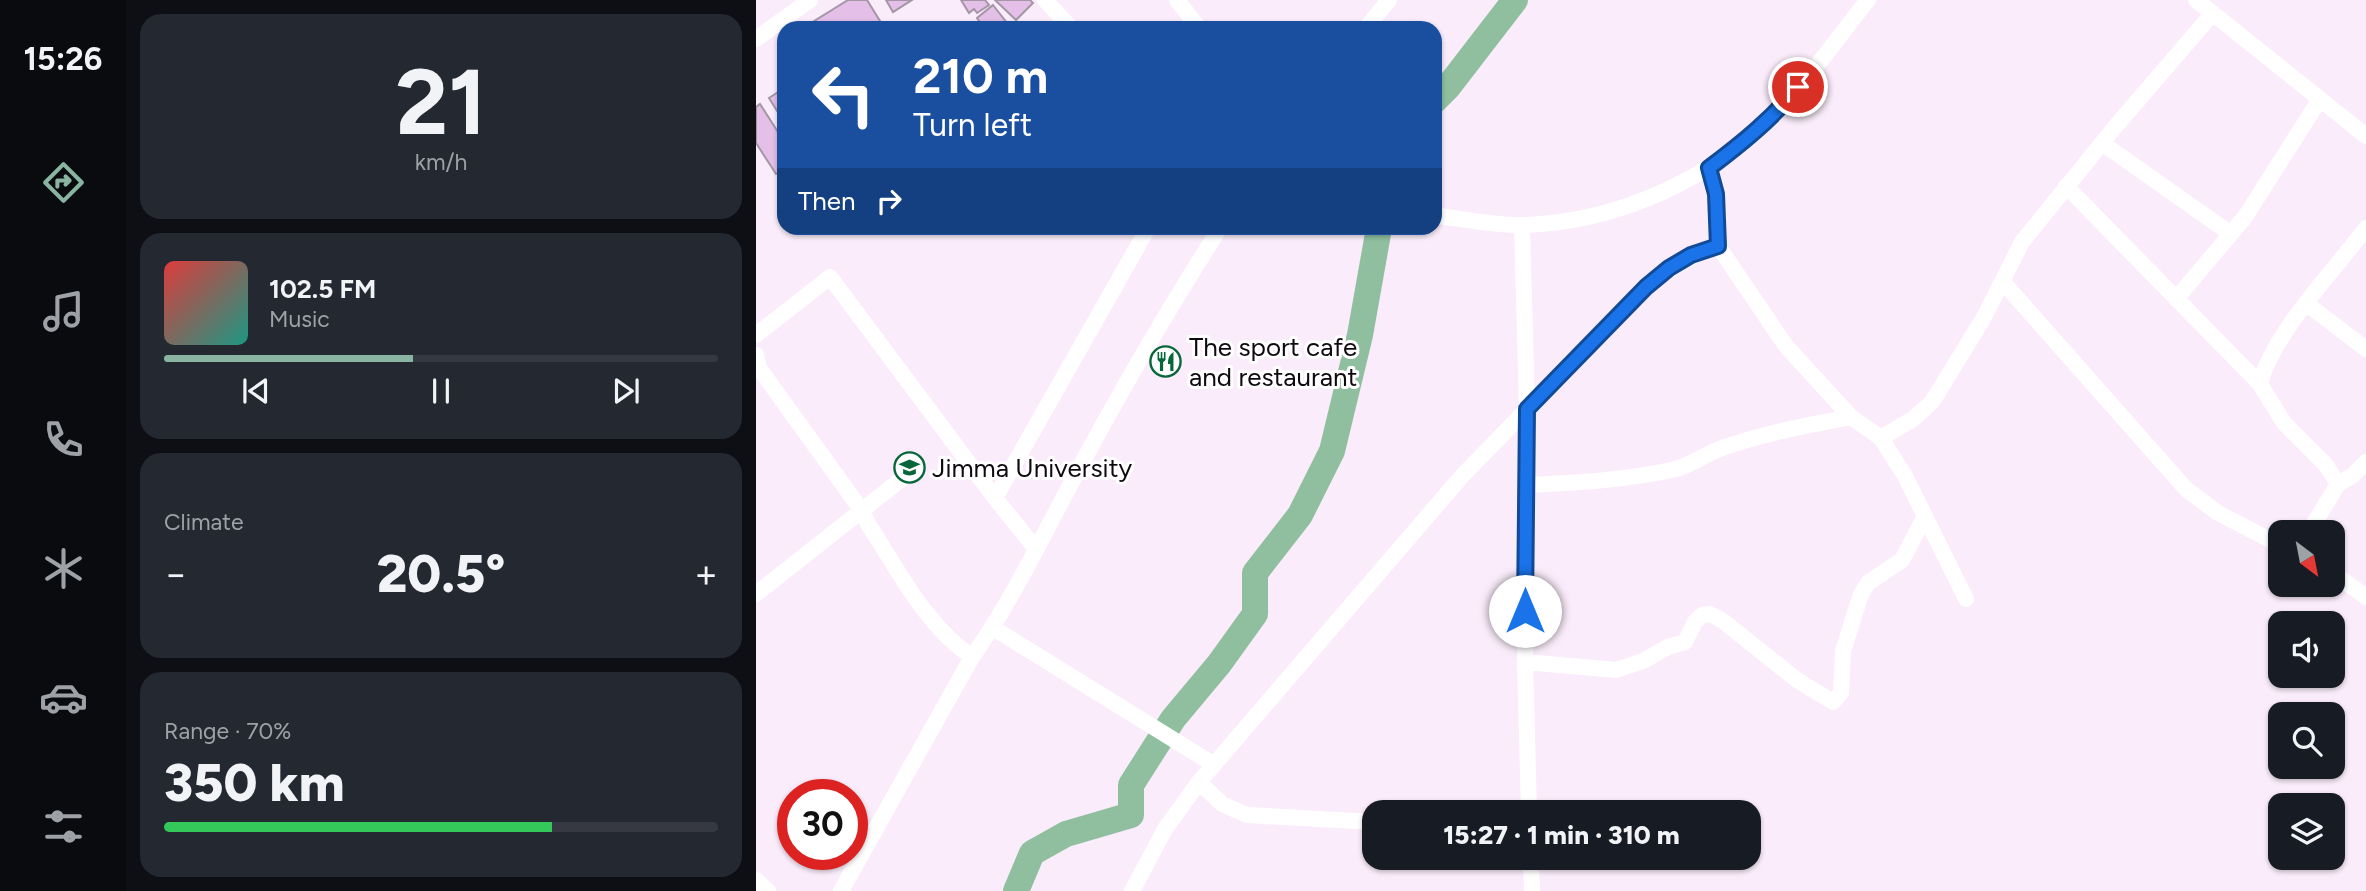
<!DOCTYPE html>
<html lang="en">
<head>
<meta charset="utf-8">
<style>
  body { margin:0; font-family:Figtree,sans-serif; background:#242831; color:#f1f3f6; height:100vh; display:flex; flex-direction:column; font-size:26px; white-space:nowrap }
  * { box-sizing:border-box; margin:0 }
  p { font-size:23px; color:#9ea1a6 }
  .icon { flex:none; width:38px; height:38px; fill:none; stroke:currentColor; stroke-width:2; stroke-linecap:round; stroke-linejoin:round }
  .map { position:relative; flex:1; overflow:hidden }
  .panel { display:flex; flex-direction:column; gap:14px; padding:14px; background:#0d0f14; width:630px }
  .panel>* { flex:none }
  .hud { position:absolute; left:21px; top:21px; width:665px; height:214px; border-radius:21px; box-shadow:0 2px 5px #0004; background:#1a4fa0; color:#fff; overflow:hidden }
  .needle { width:46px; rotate:148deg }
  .controls { position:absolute; left:1512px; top:520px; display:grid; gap:14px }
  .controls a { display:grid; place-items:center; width:77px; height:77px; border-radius:14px; background:#171b24; box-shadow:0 2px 5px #0004; font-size:35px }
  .speed { position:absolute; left:21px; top:779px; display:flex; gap:14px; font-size:35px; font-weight:700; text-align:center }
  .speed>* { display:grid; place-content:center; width:91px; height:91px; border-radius:50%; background:#171b24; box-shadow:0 2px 5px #0004; line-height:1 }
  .speed .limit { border:10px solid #d22; background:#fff; color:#111 }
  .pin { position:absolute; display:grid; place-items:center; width:60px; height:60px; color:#fff; margin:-30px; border:4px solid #fff; border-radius:50%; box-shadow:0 2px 7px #0007 }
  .me { position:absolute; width:77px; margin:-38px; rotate:0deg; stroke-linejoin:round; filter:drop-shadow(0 0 5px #0008) }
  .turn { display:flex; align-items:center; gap:24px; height:147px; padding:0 21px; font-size:32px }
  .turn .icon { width:91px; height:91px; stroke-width:2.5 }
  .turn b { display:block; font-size:49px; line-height:60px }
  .then { display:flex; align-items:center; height:66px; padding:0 21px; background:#0003; gap:14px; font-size:26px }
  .big { font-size:52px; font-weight:800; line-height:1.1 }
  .panel .widget { flex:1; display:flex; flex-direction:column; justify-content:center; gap:10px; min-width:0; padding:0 24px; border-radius:21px; background:#242831 }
  .panel .dial { align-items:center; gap:0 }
  .dial b { font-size:91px; line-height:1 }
  .song { display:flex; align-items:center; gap:21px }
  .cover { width:84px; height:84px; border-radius:10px; background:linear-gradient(135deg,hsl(0 70% 55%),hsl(170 70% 35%)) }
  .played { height:7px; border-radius:4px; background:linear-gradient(90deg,#88b4a1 45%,#363941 45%) }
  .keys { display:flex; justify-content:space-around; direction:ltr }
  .heat { display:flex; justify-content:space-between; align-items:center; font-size:38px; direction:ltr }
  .charge { height:10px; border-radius:5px; background:linear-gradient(90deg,#34c759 70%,#363941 0) }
  .trip { position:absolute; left:606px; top:800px; width:399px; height:70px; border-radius:21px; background:#171b24; box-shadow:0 2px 5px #0004; font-weight:800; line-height:70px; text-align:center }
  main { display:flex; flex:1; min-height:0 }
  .dock { display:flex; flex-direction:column; width:126px; justify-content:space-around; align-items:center; background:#090b0e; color:#9ea1a6 }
  .dock .icon { width:49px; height:49px }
  .dock .on { color:#88b4a1 }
  .dock b { font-size:32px; color:#f1f3f6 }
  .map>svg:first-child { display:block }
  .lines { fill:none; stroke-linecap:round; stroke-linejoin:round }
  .river { stroke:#8fbf9f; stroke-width:26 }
  .building { fill:#e4bfe7; stroke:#a497a5; stroke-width:2 }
  .minor { stroke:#fff; stroke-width:16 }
  .route-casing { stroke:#114b97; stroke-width:18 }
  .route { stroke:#1a73e8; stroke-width:12 }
  .labels { text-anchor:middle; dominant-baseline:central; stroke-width:6; stroke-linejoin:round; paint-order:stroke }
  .poi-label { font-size:26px; fill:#0f0a0f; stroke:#fff; text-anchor:start }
</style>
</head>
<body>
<main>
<nav class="dock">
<b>15:26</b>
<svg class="icon on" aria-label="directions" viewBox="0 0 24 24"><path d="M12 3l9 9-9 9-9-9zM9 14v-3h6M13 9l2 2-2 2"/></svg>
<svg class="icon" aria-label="music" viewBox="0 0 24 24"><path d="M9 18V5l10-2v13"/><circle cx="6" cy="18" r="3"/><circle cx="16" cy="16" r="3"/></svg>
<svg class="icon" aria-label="phone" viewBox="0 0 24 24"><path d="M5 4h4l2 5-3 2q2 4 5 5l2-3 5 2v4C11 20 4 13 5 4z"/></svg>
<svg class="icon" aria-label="climate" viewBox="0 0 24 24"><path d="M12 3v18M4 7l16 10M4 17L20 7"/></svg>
<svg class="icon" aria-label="car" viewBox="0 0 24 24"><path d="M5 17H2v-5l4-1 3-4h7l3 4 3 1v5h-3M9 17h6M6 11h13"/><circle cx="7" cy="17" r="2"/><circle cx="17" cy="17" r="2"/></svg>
<svg class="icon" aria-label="filters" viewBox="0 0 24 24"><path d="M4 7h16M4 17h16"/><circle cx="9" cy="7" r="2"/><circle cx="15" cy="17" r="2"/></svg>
</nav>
<section class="panel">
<div class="widget dial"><b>21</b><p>km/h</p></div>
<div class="widget">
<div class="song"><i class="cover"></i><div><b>102.5 FM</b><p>Music</p></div></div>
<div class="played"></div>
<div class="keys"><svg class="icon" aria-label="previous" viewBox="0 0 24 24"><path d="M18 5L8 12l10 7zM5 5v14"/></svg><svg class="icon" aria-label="pause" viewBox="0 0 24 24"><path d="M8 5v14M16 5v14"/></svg><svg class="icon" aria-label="next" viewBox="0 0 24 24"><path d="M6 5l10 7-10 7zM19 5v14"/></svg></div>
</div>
<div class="widget"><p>Climate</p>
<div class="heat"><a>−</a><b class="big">20.5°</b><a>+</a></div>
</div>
<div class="widget"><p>Range · 70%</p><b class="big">350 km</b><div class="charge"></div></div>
</section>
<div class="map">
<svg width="1610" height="891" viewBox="0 0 1610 891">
  <rect width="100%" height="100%" fill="#faecfa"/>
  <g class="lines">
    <path class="river" d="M679,100L692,87L759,0
      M260,891L276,853L310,834L375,815V785L417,719L463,664L499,614V573L544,515L576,451L604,335L623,228"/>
  </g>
  <path class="building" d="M92,0H111L124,21L112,28H47Z
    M130,0H156L137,12Z
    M205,0H229L233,5L221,13L218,9L213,13Z
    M239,0H274L277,3L260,20Z
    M237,5L255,28H228L221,18Z
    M28,88V122L13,98Z
    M4,104L22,132L28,127V169L20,174L0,143V107Z"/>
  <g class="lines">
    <path class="minor" d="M289,0L315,28
      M421,0L443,28
      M1440,0L1610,136
      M610,28L633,0
      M0,39L54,0
      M1346,143L1475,234
      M953,168L960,194L962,246L1030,346L1095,417L1125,438L1149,476L1210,599
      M1310,186L1504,384
      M679,214L689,217C715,220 742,226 768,225C863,222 959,178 1025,108C1056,75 1083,36 1112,0
      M766,225L771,409L769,662L773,812
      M1247,282L1430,489L1462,513L1524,545
      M1420,299L1489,217L1564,99
      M1551,304L1610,349
      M0,335L74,277L239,498L280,549
      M0,355L3,368L106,511L112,524C143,571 169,625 216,657
      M1125,438L1157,419L1176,402L1227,319L1266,242L1359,127L1457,13
      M1582,484L1570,465L1528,423L1504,384C1517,333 1578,271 1610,228
      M770,485C820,483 871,480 920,469C938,464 952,452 969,447C1010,433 1053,425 1095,417
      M239,498L392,228
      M1553,532L1582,484L1596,476L1610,462
      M1577,573L1610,597
      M0,594L162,466
      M237,628L457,764
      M769,662L860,670L887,661L912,647L929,642L939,622L946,615L954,614L967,621L1041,680L1077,702L1085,693L1087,651L1105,594L1112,583L1146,560L1169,516
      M443,782L466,804L491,815L618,822
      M775,858L776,891
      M0,880L12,891
      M85,891L216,657C256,601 286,537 319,476C364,392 412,309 464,228
      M376,891L409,829L443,782L706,476L890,287C913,268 934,256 962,246"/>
  </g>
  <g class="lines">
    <defs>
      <path id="route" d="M769,611L771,409L890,287L913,268L935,255L962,246L960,194L953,168C985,144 1016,119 1042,87"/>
    </defs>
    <use href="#route" class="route-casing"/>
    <use href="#route" class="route"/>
  </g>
  <defs>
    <symbol id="restaurant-ring" viewBox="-11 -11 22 22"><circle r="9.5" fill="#fff" stroke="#08673a" stroke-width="1.5"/><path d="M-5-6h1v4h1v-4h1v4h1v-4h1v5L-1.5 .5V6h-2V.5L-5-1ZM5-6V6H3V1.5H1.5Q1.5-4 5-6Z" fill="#08673a"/></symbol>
    <symbol id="university-ring" viewBox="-11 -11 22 22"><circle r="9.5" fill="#fff" stroke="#08673a" stroke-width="1.5"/><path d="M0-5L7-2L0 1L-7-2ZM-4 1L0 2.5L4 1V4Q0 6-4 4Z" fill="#08673a"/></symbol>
  </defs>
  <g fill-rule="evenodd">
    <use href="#restaurant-ring" x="392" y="344" width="35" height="35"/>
    <use href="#university-ring" x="136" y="450" width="35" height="35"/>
  </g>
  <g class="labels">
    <g class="poi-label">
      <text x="433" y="347">The sport cafe<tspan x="433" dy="30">and restaurant</tspan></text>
      <text x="176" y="468">Jimma University</text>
    </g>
  </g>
</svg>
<div class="controls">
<a><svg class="needle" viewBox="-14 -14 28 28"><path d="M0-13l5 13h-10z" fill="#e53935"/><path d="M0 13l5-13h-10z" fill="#9ea1a6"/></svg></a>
<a><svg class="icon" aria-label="sound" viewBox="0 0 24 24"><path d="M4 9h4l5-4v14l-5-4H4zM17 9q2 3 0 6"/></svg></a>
<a><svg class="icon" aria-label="search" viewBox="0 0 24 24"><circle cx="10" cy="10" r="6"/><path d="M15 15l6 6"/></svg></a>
<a><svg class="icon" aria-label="layers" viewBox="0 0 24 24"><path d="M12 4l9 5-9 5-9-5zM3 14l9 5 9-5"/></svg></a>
</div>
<div class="speed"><div class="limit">30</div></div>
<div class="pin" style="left:1042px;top:87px;background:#d93025"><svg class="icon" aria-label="arrive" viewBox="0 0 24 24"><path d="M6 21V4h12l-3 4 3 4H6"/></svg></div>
<svg class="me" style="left:769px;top:611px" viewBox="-20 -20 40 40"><circle r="19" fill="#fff"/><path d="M0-13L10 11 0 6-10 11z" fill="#1a73e8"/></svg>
<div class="trip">15:27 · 1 min · 310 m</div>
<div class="hud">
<div class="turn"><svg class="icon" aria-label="left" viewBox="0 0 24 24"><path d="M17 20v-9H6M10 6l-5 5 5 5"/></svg><div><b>210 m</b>Turn left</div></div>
<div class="then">Then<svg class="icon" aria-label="right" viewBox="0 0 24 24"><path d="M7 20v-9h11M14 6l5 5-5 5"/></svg></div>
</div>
</div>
</main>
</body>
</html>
